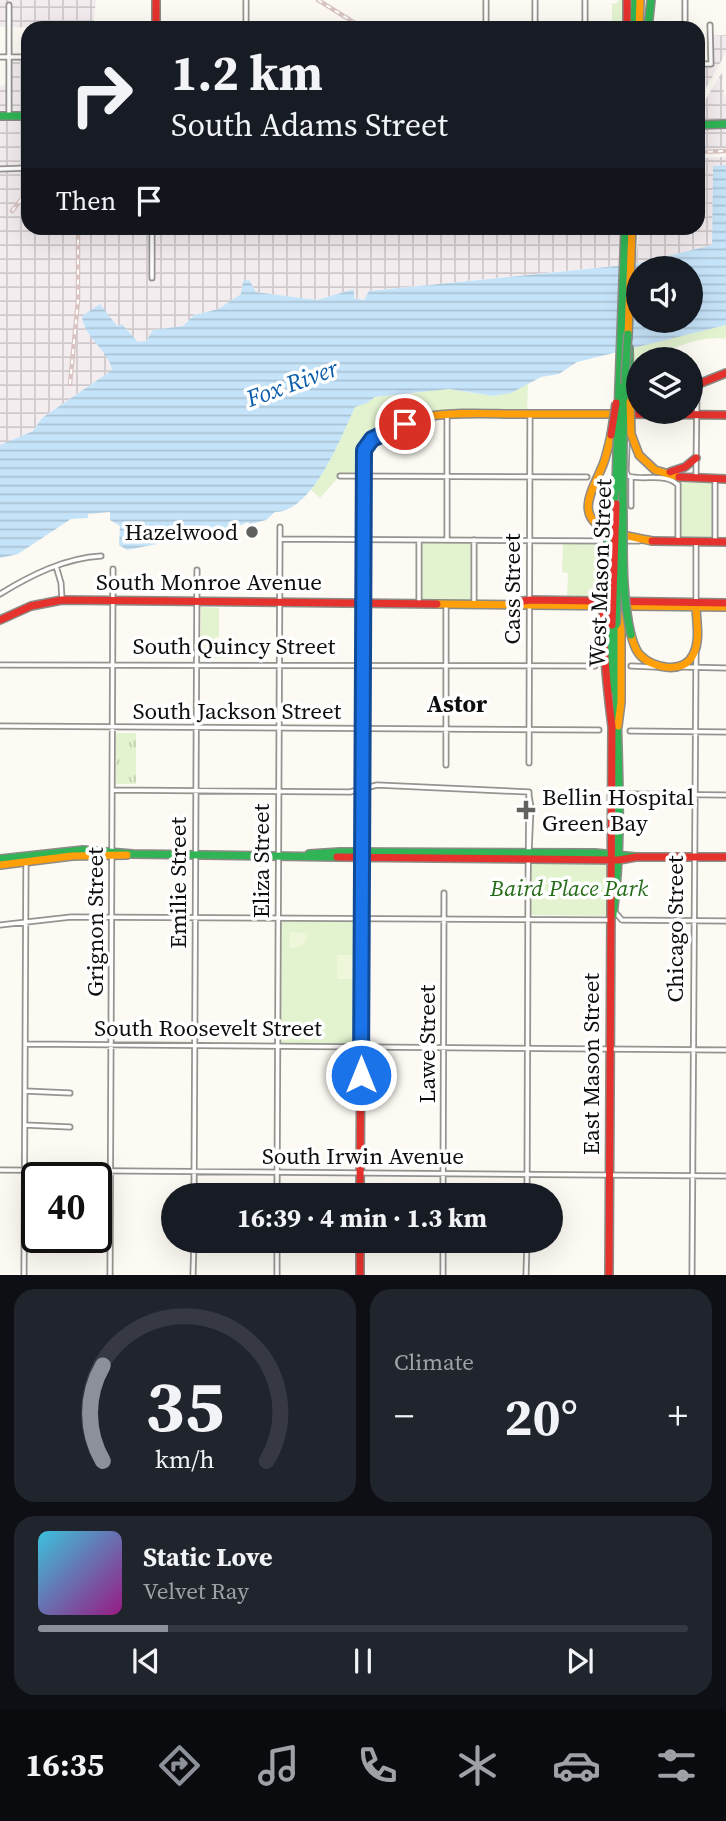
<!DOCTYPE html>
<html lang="en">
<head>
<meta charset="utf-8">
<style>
  body { margin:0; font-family:"Source Serif 4",serif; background:#20242c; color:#f1f3f6; height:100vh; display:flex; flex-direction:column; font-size:26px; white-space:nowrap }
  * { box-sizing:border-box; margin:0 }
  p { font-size:23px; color:#9ea1a6 }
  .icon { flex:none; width:38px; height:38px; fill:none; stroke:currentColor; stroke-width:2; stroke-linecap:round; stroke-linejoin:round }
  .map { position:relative; height:1275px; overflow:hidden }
  .panel { display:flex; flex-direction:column; gap:14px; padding:14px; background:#0d0f14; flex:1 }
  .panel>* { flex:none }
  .top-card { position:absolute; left:21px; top:21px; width:684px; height:214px; border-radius:21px; box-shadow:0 7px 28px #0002; background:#171b24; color:#f1f3f6; overflow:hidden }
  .buttons { position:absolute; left:626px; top:256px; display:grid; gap:14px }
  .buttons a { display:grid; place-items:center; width:77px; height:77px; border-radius:50%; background:#171b24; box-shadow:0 7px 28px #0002; font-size:35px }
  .speed { position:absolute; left:21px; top:1162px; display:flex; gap:14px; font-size:35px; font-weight:700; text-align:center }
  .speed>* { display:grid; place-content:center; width:91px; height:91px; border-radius:50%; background:#171b24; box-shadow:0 7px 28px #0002; line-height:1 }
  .speed .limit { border:4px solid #111; border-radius:10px; background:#fff; color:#111 }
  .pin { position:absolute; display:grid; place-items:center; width:60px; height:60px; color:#fff; margin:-30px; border:4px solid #fff; border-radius:50%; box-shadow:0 2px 7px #0007 }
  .me { position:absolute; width:77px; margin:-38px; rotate:0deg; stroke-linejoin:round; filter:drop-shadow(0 0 5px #0008) }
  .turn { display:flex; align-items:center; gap:24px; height:147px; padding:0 35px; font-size:32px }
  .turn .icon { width:91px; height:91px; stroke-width:2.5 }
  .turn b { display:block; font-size:49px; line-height:60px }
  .then { display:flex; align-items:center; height:66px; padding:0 35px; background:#0003; gap:14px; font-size:26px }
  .big { font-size:52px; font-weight:700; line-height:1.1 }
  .panel .tile { flex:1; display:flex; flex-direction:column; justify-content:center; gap:10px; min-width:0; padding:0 24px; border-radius:21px; background:#20242c }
  .panel .dial { align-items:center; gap:0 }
  .dial svg { height:182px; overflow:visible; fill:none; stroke:#363941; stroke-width:7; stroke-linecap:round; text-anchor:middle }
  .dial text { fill:#f1f3f6; stroke:none }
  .song { display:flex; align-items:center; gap:21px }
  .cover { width:84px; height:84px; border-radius:10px; background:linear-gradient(135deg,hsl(190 70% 55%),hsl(310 70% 35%)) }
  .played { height:7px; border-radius:4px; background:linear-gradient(90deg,#8c9099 20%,#363941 20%) }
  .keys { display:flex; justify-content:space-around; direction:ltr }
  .heat { display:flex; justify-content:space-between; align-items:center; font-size:38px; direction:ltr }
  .panel .tiles { flex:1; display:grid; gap:14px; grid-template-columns:1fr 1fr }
  .tile:last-child { grid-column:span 2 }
  .trip { position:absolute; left:161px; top:1183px; width:402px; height:70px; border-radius:35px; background:#171b24; box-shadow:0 7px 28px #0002; font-weight:700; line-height:70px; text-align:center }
  .tab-bar { display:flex; height:112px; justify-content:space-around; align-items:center; background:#090b0e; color:#9ea1a6 }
  .tab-bar .icon { width:49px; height:49px }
  .tab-bar .active { color:#8c9099 }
  .tab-bar b { font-size:32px; color:#f1f3f6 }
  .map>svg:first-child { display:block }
  .industrial { fill:url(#industrial-grid) }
  .grass { fill:url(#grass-tufts) }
  .park { fill:#e3f3d0 }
  .pitch { fill:#eef7da }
  .water { fill:url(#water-rules); fill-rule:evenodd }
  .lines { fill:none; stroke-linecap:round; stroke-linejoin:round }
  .street-casing { stroke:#959491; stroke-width:7 }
  .fast-casing { stroke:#8c8b87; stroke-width:10 }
  .slow-casing { stroke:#8c8b87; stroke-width:10 }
  .jam-casing { stroke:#8c8b87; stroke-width:10 }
  .street { stroke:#fffefd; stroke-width:3.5 }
  .fast { stroke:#30b455; stroke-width:7 }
  .slow { stroke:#ff9f0a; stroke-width:7 }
  .jam { stroke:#e5322d; stroke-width:7 }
  .rail-casing { stroke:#d9c4c2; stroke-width:4.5 }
  .rail { stroke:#fff; stroke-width:2; stroke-dasharray:5; stroke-linecap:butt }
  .fast-bridge-casing { stroke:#8c8b87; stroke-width:10; stroke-linecap:butt }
  .slow-bridge-casing { stroke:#8c8b87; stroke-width:10; stroke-linecap:butt }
  .jam-bridge-casing { stroke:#8c8b87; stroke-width:10; stroke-linecap:butt }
  .fast-bridge { stroke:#30b455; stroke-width:7 }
  .slow-bridge { stroke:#ff9f0a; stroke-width:7 }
  .jam-bridge { stroke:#e5322d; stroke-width:7 }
  .route-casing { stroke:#114b97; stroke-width:18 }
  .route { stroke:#1a73e8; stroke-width:12 }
  .poi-dot { fill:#61615e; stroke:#fff; stroke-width:2.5 }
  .labels { text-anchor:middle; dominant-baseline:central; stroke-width:7; stroke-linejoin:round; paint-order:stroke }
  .poi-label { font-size:23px; fill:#0e0e0e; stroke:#fff; text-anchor:end }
  .street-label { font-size:23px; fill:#0e0e0e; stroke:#fff }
  .park-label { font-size:23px; font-style:italic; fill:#256c18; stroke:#fff }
  .water-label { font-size:24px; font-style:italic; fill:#0b5dac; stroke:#fff }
  .neighbourhood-label { font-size:24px; font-weight:bold; fill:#0e0e0e; stroke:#fff }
</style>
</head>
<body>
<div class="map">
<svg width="726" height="1275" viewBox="0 0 726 1275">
  <defs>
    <pattern id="industrial-grid" width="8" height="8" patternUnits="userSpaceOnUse" patternTransform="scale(1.75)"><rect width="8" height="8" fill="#f4edf0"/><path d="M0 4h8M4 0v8" fill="none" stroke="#d0cacd"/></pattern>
    <pattern id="grass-tufts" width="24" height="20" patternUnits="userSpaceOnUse" patternTransform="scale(1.75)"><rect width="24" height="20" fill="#e3f3d0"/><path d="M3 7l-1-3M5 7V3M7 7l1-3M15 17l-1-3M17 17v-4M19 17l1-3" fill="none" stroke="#c2cfb1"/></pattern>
    <pattern id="water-rules" width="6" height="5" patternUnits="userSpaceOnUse" patternTransform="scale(1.75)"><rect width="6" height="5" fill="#c6e4f9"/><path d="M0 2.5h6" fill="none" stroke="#a9c2d4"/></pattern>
  </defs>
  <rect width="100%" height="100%" fill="#fcfaf2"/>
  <path class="industrial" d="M0,0H96L93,28L0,27Z
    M726,35V51L723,58L698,102V64H711L710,36Z
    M9,57H28V228H625L624,265L369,291L364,300L353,298V289L317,300L256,292L249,281L241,294L218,309L194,315L183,326L153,330L146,342L142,343L138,342L122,324L117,326L82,324L110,360L112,370L42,418L33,431L0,445V86L9,85Z
    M723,71L722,84L726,103V148L698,149V112Z
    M726,157V165L713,166L712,245L635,264L640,228H698V158Z"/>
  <path class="grass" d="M116,733H136V784H116Z"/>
  <path class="park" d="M619,0H625V28H612V3L615,4Z
    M726,325V339C711,334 666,347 658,359H639V411H641H633L632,348Z
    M528,383L527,411H446L402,422L366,440L361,449V473L338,474L337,479L320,498L311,490L329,462L355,407L356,387L367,403L375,397L412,394L434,389H449L493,396L511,392Z
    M706,482L712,484V540L681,538V483Z
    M419,540H474V603H419Z
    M563,543H606L598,598H567L568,573L562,572Z
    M201,607L219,608V637H215V651H229V658L201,659Z
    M531,860L609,862L608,916L530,915Z
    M281,920H359L358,1044H280Z"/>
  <path class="pitch" d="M290,932L308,933C308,944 300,948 289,948Z
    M337,955H355V979H337Z"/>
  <path class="water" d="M726,165V325L577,362L559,374L541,377L511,393L493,396L449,389L375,397L367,403L355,407C341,437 313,512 275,512L266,520L250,524L248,522C233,529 214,534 197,533L192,537L163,543L160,540L157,544L127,550L119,545L120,526L110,520V512L88,514V518L71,519L18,554L0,558V445L33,431L42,418L112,370C108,349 83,337 82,316L100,304L117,326L122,324L138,342L146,341L153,330L183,326L194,315L218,309L241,294L243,281L249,280L256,292L317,300L354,289V298L364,300L369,291L635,264L712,245L713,166ZM639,268H691V320H639Z"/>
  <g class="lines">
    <defs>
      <path id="street" d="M685,0V28
        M246,28V0
        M486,28V0
        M535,28V0
        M585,28V0
        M0,57H28
        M698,64H711L710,25
        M9,116V5
        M0,169L28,168
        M152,278V228
        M628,420L626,471L628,476C644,481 666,472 678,485
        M340,476L587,477
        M696,477L697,384
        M631,506V478
        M280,539L607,541
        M447,540V414
        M622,541H639
        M678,542V484
        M715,542V479
        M56,566L61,583L62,600
        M0,594C31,575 65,558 101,556
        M696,602V542
        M419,603V540
        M474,603V540
        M0,665L595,666
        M631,666L655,667
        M683,667L726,668
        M0,726L599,730
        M630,731L726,732
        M529,763L530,414
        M446,765V605
        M112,790L350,792L377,785L529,792L528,888
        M630,794L726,795
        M529,796L531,807L529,852
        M614,911L622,920L726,921
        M0,925L71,917L611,920
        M25,1044L726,1050
        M25,1091L70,1093
        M25,1125L70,1127
        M0,1170L726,1176
        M194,1195L197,570
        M277,1195L280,527
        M443,1195L444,893
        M527,1195L528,897
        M24,1275L26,856
        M110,1275L113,569
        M193,1275L194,1241
        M277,1275V1241
        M443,1275V1241
        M526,1275L527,1241
        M692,1275L696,654"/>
      <path id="fast" d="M634,28L635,0
        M648,28L651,0
        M0,116H28
        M698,125L726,124
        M629,348L630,402
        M619,387L625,228
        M610,691L612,625
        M309,854L340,852L595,853L636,857
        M0,859L83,850L133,854L337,857
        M613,915C626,819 614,722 616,625"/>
      <path id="slow" d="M639,28L640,0
        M628,337L632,228
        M611,435C609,444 607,453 604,462C595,487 571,516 609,531C623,536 638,538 652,541
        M639,455L655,470L679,477
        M437,604L726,607
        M631,635C633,642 635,650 640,655C653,669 684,674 693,655C701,640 696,621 696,605
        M363,678L365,447C402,406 470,414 519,414C551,414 584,414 616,414
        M618,726L621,702V606
        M0,865L72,856L127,855"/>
      <path id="jam" d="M156,0V28
        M627,0V28
        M691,387L726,373
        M626,414L726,415
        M670,472L685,467L696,458
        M679,477L726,479
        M652,541L726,542
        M605,561C600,616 605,672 612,727
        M512,603L530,600L726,603
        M0,620L31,606L62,600L437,604
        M337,857L619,860L636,857H726
        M360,1195L363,678
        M360,1241V1275
        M609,1275L612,725"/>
    </defs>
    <use href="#street" class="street-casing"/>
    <use href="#fast" class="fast-casing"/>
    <use href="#slow" class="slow-casing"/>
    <use href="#jam" class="jam-casing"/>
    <use href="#street" class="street"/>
    <use href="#fast" class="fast"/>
    <use href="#slow" class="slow"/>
    <use href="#jam" class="jam"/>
    <defs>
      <path id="rail" d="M318,0L363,28
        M698,152L726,151
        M12,211L28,191
        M70,384L78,300V228"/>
    </defs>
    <use href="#rail" class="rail-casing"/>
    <use href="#rail" class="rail"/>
    <defs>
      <path id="fast-bridge" d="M628,334C623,395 622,456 623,517C623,557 622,596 631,635
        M605,561L616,486L619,387
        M616,625L620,529"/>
      <path id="slow-bridge" d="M630,402L631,434L639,455"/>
      <path id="jam-bridge" d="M611,435L616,403
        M612,625L616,504"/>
    </defs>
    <use href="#fast-bridge" class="fast-bridge-casing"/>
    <use href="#slow-bridge" class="slow-bridge-casing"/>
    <use href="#jam-bridge" class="jam-bridge-casing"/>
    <use href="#fast-bridge" class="fast-bridge"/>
    <use href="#slow-bridge" class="slow-bridge"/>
    <use href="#jam-bridge" class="jam-bridge"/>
  </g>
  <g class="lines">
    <defs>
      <path id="route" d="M361,1075L364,450L372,439L405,424"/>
    </defs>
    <use href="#route" class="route-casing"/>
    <use href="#route" class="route"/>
  </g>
  <g class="poi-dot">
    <circle cx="252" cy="532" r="7"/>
    <path d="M522.5 799.5h7v7h7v7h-7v7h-7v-7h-7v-7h7z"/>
  </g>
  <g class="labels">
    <g class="poi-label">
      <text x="238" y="532">Hazelwood</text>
      <text x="542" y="797" text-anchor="start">Bellin Hospital<tspan x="542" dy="26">Green Bay</tspan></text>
    </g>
    <g class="street-label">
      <text transform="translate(600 573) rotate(-88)">West Mason Street</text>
      <text x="209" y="582">South Monroe Avenue</text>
      <text transform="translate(512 589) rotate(-90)">Cass Street</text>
      <text x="234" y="646">South Quincy Street</text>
      <text x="237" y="711">South Jackson Street</text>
      <text transform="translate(261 861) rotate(-90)">Eliza Street</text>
      <text transform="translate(178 883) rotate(-90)">Emilie Street</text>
      <text transform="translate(95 922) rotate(-90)">Grignon Street</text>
      <text transform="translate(675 929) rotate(-90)">Chicago Street</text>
      <text x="208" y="1028">South Roosevelt Street</text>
      <text transform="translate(427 1044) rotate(-90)">Lawe Street</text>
      <text transform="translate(591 1064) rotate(-90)">East Mason Street</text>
      <text x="363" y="1156">South Irwin Avenue</text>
    </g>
    <g class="park-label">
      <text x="569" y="888">Baird Place Park</text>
    </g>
    <g class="water-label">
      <text transform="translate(292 383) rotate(-20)">Fox River</text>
    </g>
    <g class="neighbourhood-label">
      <text x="457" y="703">Astor</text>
    </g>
  </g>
</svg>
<div class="buttons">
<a><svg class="icon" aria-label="sound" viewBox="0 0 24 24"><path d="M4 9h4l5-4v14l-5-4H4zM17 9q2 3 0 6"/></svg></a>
<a><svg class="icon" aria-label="layers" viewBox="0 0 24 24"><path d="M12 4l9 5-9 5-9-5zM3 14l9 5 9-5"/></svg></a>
</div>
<div class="speed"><div class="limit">40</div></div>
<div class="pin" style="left:405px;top:424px;background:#d93025"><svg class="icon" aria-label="arrive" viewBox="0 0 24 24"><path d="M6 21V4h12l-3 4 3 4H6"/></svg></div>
<svg class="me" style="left:361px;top:1075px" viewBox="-20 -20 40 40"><circle r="17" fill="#1a73e8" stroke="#fff" stroke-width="3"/><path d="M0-11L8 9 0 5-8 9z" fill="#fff"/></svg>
<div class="trip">16:39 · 4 min · 1.3 km</div>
<div class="top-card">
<div class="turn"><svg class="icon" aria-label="right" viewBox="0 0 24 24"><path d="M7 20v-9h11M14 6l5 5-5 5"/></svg><div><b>1.2 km</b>South Adams Street</div></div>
<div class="then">Then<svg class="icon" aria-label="arrive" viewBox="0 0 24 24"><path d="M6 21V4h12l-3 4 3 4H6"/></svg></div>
</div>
</div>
<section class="panel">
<div class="tiles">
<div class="tile dial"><svg viewBox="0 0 100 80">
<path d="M14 69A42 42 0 1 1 86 69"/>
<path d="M14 69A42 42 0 0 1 14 27" stroke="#8c9099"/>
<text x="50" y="56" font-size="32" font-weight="700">35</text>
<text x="50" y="72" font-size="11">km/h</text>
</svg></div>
<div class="tile"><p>Climate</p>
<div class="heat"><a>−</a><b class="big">20°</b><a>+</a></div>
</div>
<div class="tile">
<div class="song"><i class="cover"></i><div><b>Static Love</b><p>Velvet Ray</p></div></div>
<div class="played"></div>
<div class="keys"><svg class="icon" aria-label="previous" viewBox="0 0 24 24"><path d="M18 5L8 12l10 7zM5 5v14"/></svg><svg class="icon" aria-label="pause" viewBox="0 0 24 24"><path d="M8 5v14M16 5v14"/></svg><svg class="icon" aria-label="next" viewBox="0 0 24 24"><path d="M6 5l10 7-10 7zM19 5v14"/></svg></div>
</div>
</div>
</section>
<nav class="tab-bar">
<b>16:35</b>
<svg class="icon active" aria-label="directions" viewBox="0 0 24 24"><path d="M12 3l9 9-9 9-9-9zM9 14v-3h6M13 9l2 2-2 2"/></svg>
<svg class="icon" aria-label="music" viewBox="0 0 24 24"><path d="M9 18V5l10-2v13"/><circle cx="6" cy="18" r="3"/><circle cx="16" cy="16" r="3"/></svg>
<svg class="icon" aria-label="phone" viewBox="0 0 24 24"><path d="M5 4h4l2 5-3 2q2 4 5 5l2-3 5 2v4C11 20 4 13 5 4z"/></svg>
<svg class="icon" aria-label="climate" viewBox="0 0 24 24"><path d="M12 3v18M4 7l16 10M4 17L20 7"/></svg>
<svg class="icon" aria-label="car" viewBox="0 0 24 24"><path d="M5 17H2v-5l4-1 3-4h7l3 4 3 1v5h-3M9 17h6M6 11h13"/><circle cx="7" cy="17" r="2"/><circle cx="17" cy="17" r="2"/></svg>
<svg class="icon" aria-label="filters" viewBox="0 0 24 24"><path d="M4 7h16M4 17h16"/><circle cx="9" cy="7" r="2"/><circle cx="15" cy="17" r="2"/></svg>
</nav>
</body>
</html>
